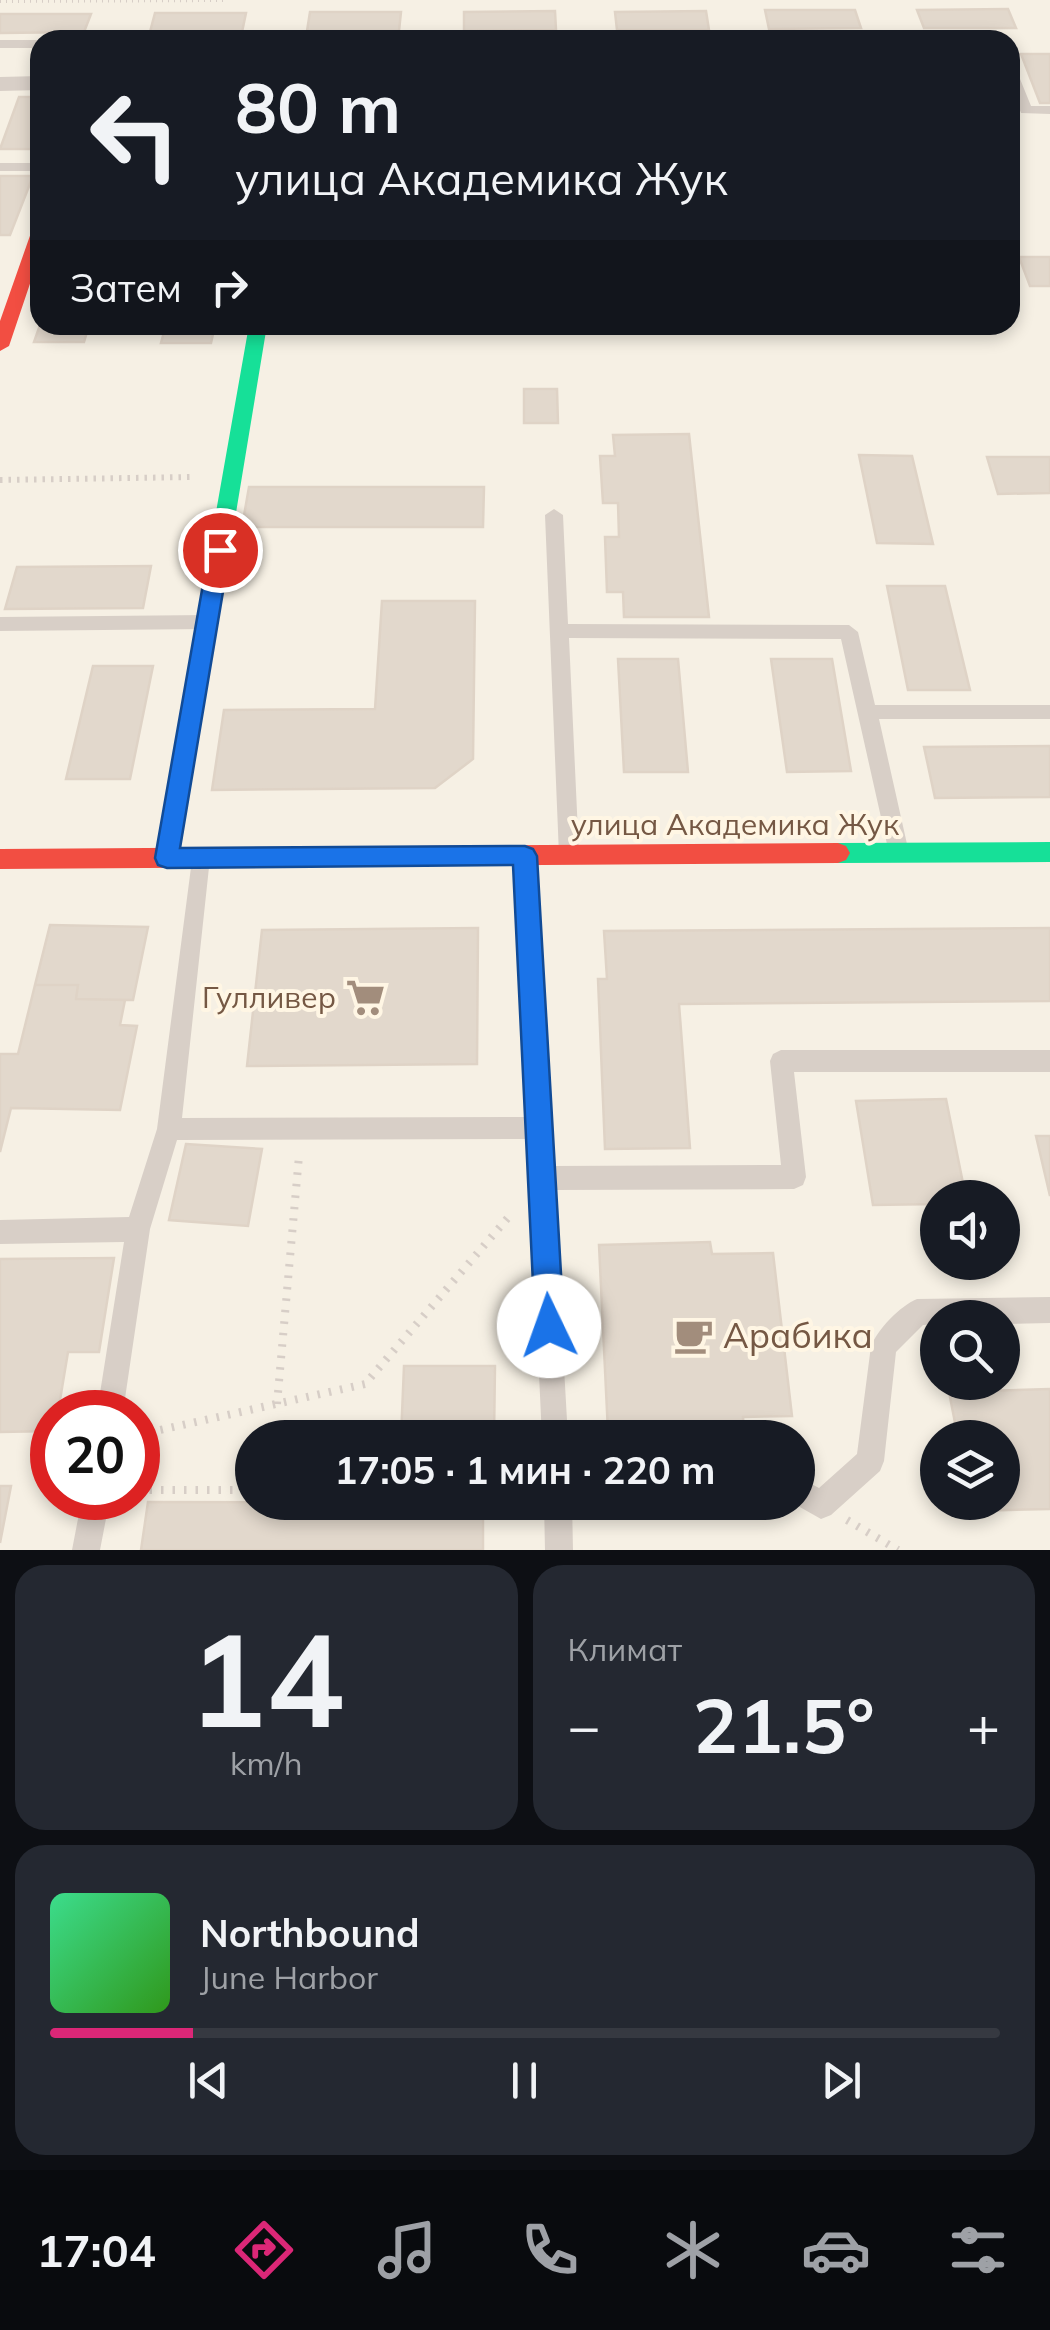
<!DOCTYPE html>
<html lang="ru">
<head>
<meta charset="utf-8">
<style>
  body { margin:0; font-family:Mulish,sans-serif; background:#242831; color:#f1f3f6; height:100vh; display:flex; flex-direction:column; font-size:38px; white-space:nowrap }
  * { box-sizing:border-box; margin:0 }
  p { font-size:32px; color:#9ea1a6 }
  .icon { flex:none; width:55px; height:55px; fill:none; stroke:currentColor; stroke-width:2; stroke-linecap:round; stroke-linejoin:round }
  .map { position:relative; height:1550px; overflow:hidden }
  .details { display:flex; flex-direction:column; gap:15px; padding:15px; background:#0d0f14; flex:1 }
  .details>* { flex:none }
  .banner { position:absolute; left:30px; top:30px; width:990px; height:305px; border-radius:30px; box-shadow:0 5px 15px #0003; background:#171b24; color:#f1f3f6; overflow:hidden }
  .controls { position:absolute; left:920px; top:1180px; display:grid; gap:20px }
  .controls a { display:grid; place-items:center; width:100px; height:100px; border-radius:50%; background:#171b24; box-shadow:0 5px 15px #0003; font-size:50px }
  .speed { position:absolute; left:30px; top:1390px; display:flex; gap:20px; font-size:50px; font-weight:700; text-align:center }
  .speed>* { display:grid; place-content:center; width:130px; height:130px; border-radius:50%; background:#171b24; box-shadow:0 5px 15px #0003; line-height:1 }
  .speed .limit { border:15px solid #d22; background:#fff; color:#111 }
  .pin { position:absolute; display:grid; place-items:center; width:85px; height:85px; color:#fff; margin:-42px; border:5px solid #fff; border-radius:50%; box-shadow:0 2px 10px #0007 }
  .me { position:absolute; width:110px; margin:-55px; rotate:357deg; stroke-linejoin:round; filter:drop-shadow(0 0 8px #0008) }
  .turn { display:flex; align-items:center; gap:35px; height:210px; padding:0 40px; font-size:45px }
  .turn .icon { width:130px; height:130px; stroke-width:2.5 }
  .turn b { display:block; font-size:70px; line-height:85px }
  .then { display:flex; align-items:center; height:95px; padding:0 40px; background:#0003; gap:20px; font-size:38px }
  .big { font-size:75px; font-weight:700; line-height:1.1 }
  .details .card { flex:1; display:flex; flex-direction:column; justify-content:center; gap:15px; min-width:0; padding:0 35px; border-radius:30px; background:#242831 }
  .details .dial { align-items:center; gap:0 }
  .dial b { font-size:130px; line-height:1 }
  .song { display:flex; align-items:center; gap:30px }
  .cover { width:120px; height:120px; border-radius:15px; background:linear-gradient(135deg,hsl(150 70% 55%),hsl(110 70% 35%)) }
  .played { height:10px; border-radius:5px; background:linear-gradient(90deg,#db2777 15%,#363941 15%) }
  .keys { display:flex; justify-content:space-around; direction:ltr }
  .heat { display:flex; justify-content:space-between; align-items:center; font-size:55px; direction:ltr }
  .details .tiles { flex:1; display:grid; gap:15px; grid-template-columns:1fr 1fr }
  .card:last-child { grid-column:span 2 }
  .trip { position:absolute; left:235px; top:1420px; width:580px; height:100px; border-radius:50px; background:#171b24; box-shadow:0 5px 15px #0003; font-weight:700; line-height:100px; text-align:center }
  .menu { display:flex; height:160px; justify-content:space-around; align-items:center; background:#090b0e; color:#9ea1a6 }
  .menu .icon { width:70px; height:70px }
  .menu .on { color:#db2777 }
  .menu b { font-size:45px; color:#f1f3f6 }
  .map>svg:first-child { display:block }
  .building { fill:#e2d8cc; stroke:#dfd3c6; stroke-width:2.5 }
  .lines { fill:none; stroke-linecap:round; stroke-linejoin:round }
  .path-far2 { stroke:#d7cec7; stroke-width:4; stroke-dasharray:1 5; stroke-linecap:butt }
  .path-far1 { stroke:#d7cec7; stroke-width:6; stroke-dasharray:2.5 6; stroke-linecap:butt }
  .path { stroke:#d7cec7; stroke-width:8; stroke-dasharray:2.5 9; stroke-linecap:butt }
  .lane { fill:#d8cfc7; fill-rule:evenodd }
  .street { fill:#d8cfc7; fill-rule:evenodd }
  .fast { fill:#16e098; fill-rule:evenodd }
  .jam { fill:#f24e42; fill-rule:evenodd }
  .route { fill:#1a73e8; stroke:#114b97; stroke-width:2.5 }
  .labels { text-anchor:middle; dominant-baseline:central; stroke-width:8; stroke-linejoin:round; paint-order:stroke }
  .street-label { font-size:30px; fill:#755844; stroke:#fff6e4 }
  .poi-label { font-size:30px; fill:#755844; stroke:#fff6e4; text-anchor:end }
  .near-poi-label { font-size:35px; fill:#755844; stroke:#fff6e4; text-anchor:start }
</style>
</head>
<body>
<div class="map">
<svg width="1050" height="1550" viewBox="0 0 1050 1550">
  <rect width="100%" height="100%" fill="#f6f0e4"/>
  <path class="building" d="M1008,9L1016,28H924L917,10Z
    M765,10H855L861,28L769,29Z
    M555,11L556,30L464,31V12Z
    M706,11L709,30H617L615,12Z
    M310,12H401L399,31H307Z
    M155,13H246L242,32H150Z
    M0,14H91L84,32L0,33Z
    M1021,54H1050V103H1040Z
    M19,97H40V149H0Z
    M0,176H33L10,235H0Z
    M1019,257H1050V286H1030Z
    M40,325H89L84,342H34Z
    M166,325H215L211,343H161Z
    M524,389H557L558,423H524Z
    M689,434L709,617H624L623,592H607L605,537H619L618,503H603L600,456H615L613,435Z
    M859,455L912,456L933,544L877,543Z
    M987,457H1050V493L998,494Z
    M249,487H484L483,527H242Z
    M151,566L143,608L5,609L17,567Z
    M887,586H945L970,690H908Z
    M382,601H475L473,759L435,788L212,790L224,710L375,709Z
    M618,659H678L688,772H624Z
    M771,659H832L851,771L787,772Z
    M93,666H153L130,779H66Z
    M1050,746V797L935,798L924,747Z
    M50,925L148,927L133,1000L76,999L78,985H35Z
    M478,928L477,1064L247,1066L262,930Z
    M1050,928V1001L679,1004L690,1148L605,1149L598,979H607L604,931Z
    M35,985H78L76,999L125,1000L120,1025L137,1026L120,1110L11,1108L0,1152V1054H18Z
    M946,1099L966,1198H938V1204L873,1205L856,1101Z
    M1036,1136H1050V1196Z
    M186,1144L262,1149L248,1226L169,1220Z
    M710,1242L712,1254L773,1253L792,1416L743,1417L744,1430L608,1432L599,1245Z
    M114,1258L99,1352H68L58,1412H52V1431L0,1432V1259Z
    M404,1366H495L494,1438H401Z
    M1050,1389V1509L972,1511L970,1502H1002V1438H958L949,1392Z
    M0,1486H11L0,1543Z
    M148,1502L483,1503V1550H141Z"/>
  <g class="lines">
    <path class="path-far2" d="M0,1L224,0"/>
    <path class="path-far1" d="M0,480L194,477"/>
    <path class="path" d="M277,1404L299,1156
      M138,1435L365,1384L512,1213
      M138,1490H252
      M847,1520L898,1550"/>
    <path class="lane" d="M0,40H40V48H0Z
      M1010,65L1016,69L1031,106H1050V114L1021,113L1010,85Z
      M0,163H40V171H0Z
      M554,509L563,515L568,624L849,625L858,632L875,705H1050V719H879L909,853L906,859L899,862L892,859L889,853L841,639L569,638L579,855L576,861L569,864L562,861L559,855L545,515Z
      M207,615L216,622L207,629L0,631V617Z
      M525,846L532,849L535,855L553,1166L781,1165L770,1061L773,1054L781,1050H1050V1072H794L806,1177L803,1185L794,1189L554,1190L568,1438H542L528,1139L177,1140L150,1229L123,1412H97L124,1242L0,1244V1220L129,1217L157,1129L193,852L200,849L207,852L210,858L182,1118L527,1117L515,855L518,849Z
      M1050,1297V1323L1002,1324V1318H938V1324L923,1325L896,1352L884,1461L880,1471L831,1515L821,1519L791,1502H798V1477L819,1488L857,1454L871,1346C878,1329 900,1306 917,1299Z
      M82,1498H110L100,1550H72Z
      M544,1502H572L573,1550H545Z"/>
    <path class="street" d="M40,76V90L0,91V77Z"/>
    <path class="fast" d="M249,325H267L179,858L175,865L167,868L159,865L155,858Z
      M1050,842V862L838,863L830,860L826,853L830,846L838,843Z"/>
    <path class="jam" d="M40,225V254L9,346L0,351V321L32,230Z
      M838,843L846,846L850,853L846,860L838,863L0,869V849Z"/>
  </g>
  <path class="route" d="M220,542L230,550L180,848L525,846L533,849L537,856L564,1326L560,1337L549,1341L539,1337L535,1326L513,865L167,868L158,865L155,858L209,550Z"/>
  <defs>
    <symbol id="supermarket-bare" viewBox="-9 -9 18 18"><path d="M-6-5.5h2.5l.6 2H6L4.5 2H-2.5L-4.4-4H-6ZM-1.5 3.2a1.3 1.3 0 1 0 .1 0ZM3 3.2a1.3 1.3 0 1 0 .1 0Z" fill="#a28d7c" stroke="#fff6e4" stroke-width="2.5" paint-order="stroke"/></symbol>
    <symbol id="cafe-bare" viewBox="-9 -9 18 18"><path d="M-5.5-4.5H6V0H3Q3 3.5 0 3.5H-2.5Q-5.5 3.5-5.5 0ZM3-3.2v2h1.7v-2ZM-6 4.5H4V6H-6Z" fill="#a28d7c" stroke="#fff6e4" stroke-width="2.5" paint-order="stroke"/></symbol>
  </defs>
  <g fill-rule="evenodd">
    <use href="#supermarket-bare" x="338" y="970" width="55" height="55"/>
    <use href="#cafe-bare" x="666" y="1308" width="55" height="55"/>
  </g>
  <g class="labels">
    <g class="street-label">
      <text x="735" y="824">улица Академика Жук</text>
    </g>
    <g class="poi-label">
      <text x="336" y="997">Гулливер</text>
    </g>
    <g class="near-poi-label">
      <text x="723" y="1335">Арабика</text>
    </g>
  </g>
</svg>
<div class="controls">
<a><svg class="icon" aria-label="sound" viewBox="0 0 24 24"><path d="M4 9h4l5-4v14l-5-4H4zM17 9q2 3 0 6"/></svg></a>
<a><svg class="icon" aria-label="search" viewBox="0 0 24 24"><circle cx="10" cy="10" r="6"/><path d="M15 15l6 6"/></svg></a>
<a><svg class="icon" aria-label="layers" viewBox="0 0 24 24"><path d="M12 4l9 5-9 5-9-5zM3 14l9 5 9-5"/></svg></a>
</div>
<div class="speed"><div class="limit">20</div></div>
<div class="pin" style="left:220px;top:550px;background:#d93025"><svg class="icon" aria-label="arrive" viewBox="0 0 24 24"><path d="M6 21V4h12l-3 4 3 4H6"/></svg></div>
<svg class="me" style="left:549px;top:1326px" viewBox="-20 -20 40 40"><circle r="19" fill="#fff"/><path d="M0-13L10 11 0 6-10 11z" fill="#1a73e8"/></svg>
<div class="trip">17:05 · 1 мин · 220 m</div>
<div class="banner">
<div class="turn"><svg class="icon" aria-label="left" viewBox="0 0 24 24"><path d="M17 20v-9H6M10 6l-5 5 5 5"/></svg><div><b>80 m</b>улица Академика Жук</div></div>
<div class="then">Затем<svg class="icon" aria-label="right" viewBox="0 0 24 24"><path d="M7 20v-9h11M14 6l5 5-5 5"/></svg></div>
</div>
</div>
<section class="details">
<div class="tiles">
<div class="card dial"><b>14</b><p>km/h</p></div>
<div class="card"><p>Климат</p>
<div class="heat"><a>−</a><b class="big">21.5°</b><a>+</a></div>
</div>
<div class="card">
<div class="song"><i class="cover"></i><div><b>Northbound</b><p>June Harbor</p></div></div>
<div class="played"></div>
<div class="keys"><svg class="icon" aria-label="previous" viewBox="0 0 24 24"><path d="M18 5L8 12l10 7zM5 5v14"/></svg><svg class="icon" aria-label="pause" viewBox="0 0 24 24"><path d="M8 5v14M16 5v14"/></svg><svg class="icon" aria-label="next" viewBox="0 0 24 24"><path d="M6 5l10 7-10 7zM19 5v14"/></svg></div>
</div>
</div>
</section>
<nav class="menu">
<b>17:04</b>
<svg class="icon on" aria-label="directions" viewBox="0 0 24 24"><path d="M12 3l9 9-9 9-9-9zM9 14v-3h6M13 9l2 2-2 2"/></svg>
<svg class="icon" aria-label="music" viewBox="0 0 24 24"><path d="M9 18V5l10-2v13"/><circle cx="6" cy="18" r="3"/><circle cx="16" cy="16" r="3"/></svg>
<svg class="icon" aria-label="phone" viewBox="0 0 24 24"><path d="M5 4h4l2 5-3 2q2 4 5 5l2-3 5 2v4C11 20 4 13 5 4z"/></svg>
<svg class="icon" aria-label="climate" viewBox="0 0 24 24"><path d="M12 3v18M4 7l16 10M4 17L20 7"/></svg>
<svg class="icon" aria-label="car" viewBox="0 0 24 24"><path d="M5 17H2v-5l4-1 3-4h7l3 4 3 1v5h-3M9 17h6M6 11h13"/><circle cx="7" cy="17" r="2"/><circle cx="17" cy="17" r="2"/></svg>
<svg class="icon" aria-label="filters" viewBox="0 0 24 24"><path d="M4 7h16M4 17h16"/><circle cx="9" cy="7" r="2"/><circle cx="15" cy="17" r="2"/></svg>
</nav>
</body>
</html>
